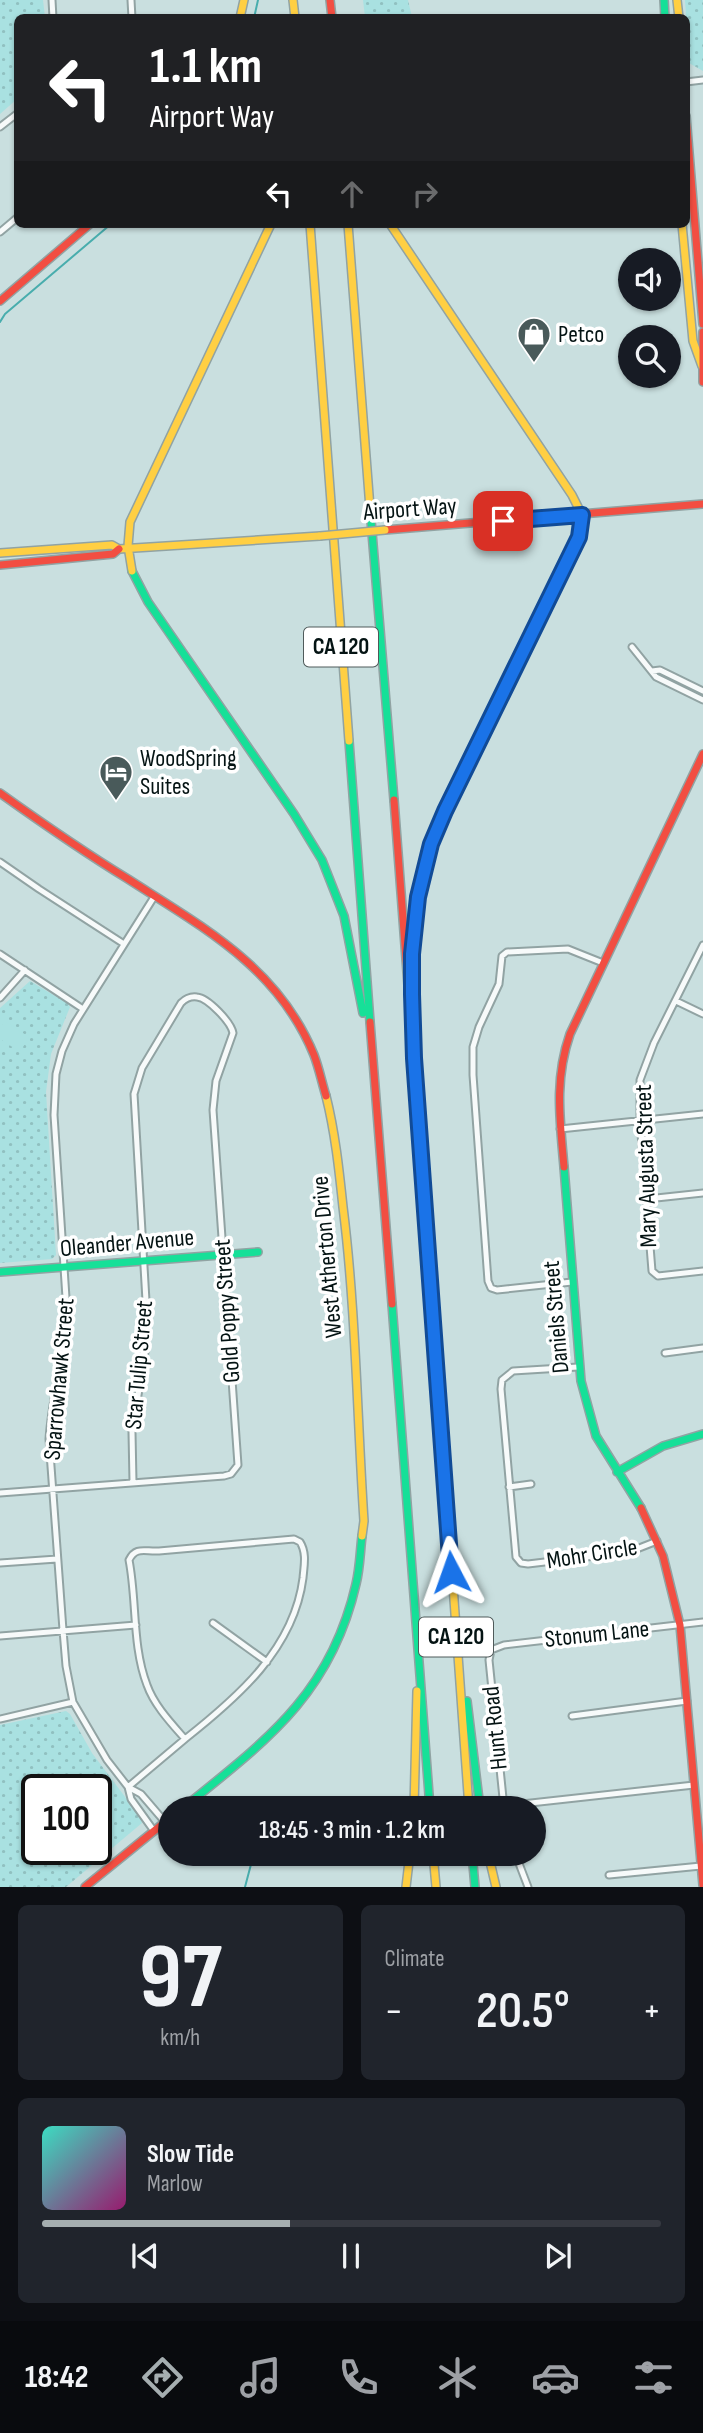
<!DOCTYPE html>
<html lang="en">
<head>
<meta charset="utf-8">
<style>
  body { margin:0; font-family:"Sofia Sans Condensed",sans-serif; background:#20242c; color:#f1f3f6; height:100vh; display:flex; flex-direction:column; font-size:26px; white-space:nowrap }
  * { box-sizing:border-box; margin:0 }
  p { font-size:23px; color:#9ea1a6 }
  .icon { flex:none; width:38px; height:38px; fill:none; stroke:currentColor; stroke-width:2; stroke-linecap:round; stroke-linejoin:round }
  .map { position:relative; height:1887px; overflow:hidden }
  .details { display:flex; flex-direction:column; gap:18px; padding:18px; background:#0d0f14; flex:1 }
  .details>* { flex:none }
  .hud { position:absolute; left:14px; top:14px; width:676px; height:214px; border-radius:10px; box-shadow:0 2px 5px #0004; background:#202124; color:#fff; overflow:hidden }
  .tools { position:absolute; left:618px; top:248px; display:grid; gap:14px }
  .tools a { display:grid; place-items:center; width:63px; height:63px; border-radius:50%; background:#171b24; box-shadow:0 2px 5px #0004; font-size:35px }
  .speed { position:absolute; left:21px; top:1774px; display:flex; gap:14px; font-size:35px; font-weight:700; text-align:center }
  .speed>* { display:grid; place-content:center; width:91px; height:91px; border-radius:50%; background:#171b24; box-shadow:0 2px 5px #0004; line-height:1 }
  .speed .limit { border:4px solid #111; border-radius:10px; background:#fff; color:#111 }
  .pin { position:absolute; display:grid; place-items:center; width:60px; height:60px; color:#fff; margin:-30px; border-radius:14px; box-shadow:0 4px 10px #0006 }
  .me { position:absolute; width:77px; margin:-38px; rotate:356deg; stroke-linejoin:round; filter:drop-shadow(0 0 5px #0008) }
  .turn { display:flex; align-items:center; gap:24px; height:147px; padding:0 21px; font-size:32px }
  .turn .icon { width:91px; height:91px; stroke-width:2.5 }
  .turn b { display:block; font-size:49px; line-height:60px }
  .lanes { display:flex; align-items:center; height:66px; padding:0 21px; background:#0003; justify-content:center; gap:35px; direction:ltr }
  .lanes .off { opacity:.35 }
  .big { font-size:52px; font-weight:600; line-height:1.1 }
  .details .tile { flex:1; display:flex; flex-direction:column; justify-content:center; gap:10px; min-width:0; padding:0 24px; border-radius:10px; background:#20242c }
  .details .dial { align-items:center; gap:0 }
  .dial b { font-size:91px; line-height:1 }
  .song { display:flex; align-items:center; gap:21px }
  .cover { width:84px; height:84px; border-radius:10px; background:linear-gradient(135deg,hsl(170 70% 55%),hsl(320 70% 35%)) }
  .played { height:7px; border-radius:4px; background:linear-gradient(90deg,#a5aeb0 40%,#363941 40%) }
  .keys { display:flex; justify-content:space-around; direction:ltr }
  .heat { display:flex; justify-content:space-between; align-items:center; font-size:38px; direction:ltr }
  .details .tiles { flex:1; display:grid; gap:18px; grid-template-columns:1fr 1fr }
  .tile:last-child { grid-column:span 2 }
  .trip { position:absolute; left:158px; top:1796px; width:388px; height:70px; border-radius:35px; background:#171b24; box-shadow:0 2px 5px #0004; font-weight:600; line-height:70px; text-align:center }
  .menu { display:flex; height:112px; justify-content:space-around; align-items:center; background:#090b0e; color:#9ea1a6 }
  .menu .icon { width:49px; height:49px }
  .menu .selected { color:#a5aeb0 }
  .menu b { font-size:32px; color:#f1f3f6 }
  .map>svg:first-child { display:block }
  .grass { fill:url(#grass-dots); fill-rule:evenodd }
  .garden { fill:#a9e1e1 }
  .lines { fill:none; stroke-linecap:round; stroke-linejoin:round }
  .stream { stroke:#48adad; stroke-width:2 }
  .street-casing { stroke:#91a3a3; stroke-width:9 }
  .fast-casing { stroke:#91a3a3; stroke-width:10 }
  .slow-casing { stroke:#91a3a3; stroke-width:10 }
  .jam-casing { stroke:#91a3a3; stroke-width:10 }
  .street { stroke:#f7fafa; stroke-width:5 }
  .fast { stroke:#16e098; stroke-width:7 }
  .slow { stroke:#ffcf43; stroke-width:7 }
  .jam { stroke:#f24e42; stroke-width:7 }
  .slow-bridge-casing { stroke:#91a3a3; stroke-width:10; stroke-linecap:butt }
  .slow-bridge { stroke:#ffcf43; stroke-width:7 }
  .route-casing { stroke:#114b97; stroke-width:18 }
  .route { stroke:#1a73e8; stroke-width:12 }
  .labels { text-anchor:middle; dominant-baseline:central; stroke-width:7; stroke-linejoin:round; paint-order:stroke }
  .shield { fill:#fff; stroke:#4f5a5a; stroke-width:2 }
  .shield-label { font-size:23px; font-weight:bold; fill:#041313 }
  .poi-label { font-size:24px; fill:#041313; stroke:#fff; text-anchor:start }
  .street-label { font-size:24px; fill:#041313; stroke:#fff }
</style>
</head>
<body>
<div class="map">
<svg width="703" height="1887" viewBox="0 0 703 1887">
  <defs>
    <pattern id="grass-dots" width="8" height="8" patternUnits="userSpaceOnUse" patternTransform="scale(1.75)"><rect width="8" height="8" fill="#a9e1e1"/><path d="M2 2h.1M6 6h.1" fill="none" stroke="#90c0c0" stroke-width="1.8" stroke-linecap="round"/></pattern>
  </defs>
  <rect width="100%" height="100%" fill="#c9dfdf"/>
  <path class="grass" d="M0,0H43L45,17L18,18L17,99L0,114Z
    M363,0H408L412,17H365Z
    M685,0H703V71L689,63Z
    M30,981L67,1003L70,1007L51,1054L46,1092L56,1255L52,1259L0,1263V1008Z
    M66,1711L70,1714L92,1753L141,1818L142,1823L66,1887H0V1725ZM37,1790H96V1850H37Z"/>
  <path class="garden" d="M4,1021L29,1037L20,1052L0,1039V1028Z"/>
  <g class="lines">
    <path class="stream" d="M254,18L258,0
      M0,322L5,314L111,224
      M245,1887L254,1853"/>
    <defs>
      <path id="street" d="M52,0L53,18
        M131,0L132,18
        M686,82L703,80
        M0,127L18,113
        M0,232L18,217
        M632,647L656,677L703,700
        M652,671L660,670L703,691
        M0,862L39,889L124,944
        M154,897L74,1024L62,1051L56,1074L54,1115L67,1313C64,1355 52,1396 49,1439L63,1630L66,1666L73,1702L107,1760L128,1787L185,1739
        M703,945L654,1043L640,1080V1121L652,1271L658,1276L703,1271
        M0,954L83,1009
        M0,998L25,970
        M676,1001L703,1014
        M560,1129L703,1114
        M647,1199L703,1193
        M572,1282L497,1290L491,1288L488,1281L473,1075V1047L479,1027L499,984L502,956L507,952L568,949L603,963
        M665,1353L703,1348
        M578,1367L513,1371L502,1380L501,1389L516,1557L521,1563L528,1564L629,1552L657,1541
        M509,1487L531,1484
        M0,1493L224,1476L231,1474L238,1465L213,1110L216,1081L233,1033C231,1022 208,998 197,997C190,996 185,999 181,1003L142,1068L134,1094L147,1318L145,1352L132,1432L133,1482
        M294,1539L300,1542C307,1553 304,1566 303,1578C294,1649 237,1698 185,1739C171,1723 154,1705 147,1685C132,1646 137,1601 129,1560C136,1546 145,1552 159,1551Z
        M0,1563L57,1559
        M213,1623L267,1662
        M0,1636L136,1625
        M572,1716L687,1701
        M0,1719L73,1702
        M504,1806L694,1785
        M504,1808L489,1660L491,1650L504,1645L703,1622
        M154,1831L131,1799L128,1787L141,1794L165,1822
        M515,1853L528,1887
        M609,1875L701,1866"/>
      <path id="fast" d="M664,0L665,18
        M370,508L394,800
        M132,571L148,602L294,814L322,860L344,916L363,1013
        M349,741L370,1022
        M412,967L417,907L426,868L438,830L524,649
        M564,1167L581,1381L596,1436L641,1508
        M429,1263L450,1544
        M0,1272L258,1252
        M392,1304L430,1808
        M617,1472L663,1446L703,1434
        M467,1701L480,1808
        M183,1808C266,1741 331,1694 356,1584C360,1568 360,1552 362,1536
        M472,1853L475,1887"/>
      <path id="slow" d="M293,0L295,18
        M677,0L679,18
        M240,18L244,0
        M310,224L349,741
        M348,224L370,508
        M390,224L572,495L582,515L579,537L524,649
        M682,224L693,341L702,366
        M0,553L112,545L119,549L320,536
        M132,571L128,546L130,522L271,224
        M326,1096C335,1132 339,1169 343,1207C356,1311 357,1416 364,1521L362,1536
        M450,1544L469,1808
        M414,1808L417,1691
        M433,1853L436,1887
        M488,1853L496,1887
        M406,1887L410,1853"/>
      <path id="jam" d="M330,0L332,18
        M686,116L703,324
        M0,301L90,224
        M703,332V382
        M385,530L703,504
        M0,565L113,554L119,549
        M0,793C42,823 84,852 128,879C204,928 278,967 314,1055C319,1068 322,1083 326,1096
        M394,800L429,1263
        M370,1022L392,1304
        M564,1167C560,1120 554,1080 570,1034L703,754
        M641,1508L663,1556L680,1625L703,1885
        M85,1887L170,1818"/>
    </defs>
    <use href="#street" class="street-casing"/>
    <use href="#fast" class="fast-casing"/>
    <use href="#slow" class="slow-casing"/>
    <use href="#jam" class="jam-casing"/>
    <use href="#street" class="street"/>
    <use href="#fast" class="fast"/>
    <use href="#slow" class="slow"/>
    <use href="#jam" class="jam"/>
    <defs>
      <path id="slow-bridge" d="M320,536L385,530"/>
    </defs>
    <use href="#slow-bridge" class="slow-bridge-casing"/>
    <use href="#slow-bridge" class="slow-bridge"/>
  </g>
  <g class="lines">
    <defs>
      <path id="route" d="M451,1572L414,1058L412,994V954L418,897L431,844L445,811L579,537L582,515L503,521"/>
    </defs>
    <use href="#route" class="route-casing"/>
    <use href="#route" class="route"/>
  </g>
  <defs>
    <symbol id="shop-pin" viewBox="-11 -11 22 30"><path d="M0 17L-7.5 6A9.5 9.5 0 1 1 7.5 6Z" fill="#495a5a" stroke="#fff"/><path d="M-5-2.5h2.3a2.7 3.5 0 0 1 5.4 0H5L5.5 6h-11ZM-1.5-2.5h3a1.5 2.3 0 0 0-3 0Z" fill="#fff"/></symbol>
    <symbol id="hotel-pin" viewBox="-11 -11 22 30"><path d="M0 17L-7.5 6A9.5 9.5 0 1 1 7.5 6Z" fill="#495a5a" stroke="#fff"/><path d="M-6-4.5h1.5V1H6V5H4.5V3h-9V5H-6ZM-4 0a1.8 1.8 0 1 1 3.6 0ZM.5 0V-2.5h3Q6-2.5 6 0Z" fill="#fff"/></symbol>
  </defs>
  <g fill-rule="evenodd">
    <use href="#shop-pin" x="515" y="315" width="38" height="52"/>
    <use href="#hotel-pin" x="97" y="753" width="38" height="52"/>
  </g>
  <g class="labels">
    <g class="shield">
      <rect x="304" y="627.5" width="74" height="39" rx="5"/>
      <rect x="419" y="1617.5" width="74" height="39" rx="5"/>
    </g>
    <g class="shield-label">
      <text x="341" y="647">CA 120</text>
      <text x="456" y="1637">CA 120</text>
    </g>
    <g class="poi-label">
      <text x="558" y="334">Petco</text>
      <text x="140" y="758">WoodSpring<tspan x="140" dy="28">Suites</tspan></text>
    </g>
    <g class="street-label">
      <text transform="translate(410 509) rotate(-4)">Airport Way</text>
      <text transform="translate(646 1166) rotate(-92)">Mary Augusta Street</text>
      <text transform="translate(127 1243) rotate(-5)">Oleander Avenue</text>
      <text transform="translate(327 1257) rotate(-95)">West Atherton Drive</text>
      <text transform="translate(227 1311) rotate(-94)">Gold Poppy Street</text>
      <text transform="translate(556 1317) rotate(-95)">Daniels Street</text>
      <text transform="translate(139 1365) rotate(-85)">Star Tulip Street</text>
      <text transform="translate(59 1379) rotate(-85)">Sparrowhawk Street</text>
      <text transform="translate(592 1554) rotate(-9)">Mohr Circle</text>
      <text transform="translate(597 1634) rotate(-6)">Stonum Lane</text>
      <text transform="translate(495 1728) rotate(-96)">Hunt Road</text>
    </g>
  </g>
</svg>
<div class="tools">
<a><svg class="icon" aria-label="sound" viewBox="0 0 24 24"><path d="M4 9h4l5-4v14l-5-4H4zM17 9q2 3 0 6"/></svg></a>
<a><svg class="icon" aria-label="search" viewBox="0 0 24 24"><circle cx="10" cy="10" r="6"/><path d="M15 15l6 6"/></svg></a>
</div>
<div class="speed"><div class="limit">100</div></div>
<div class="pin" style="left:503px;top:521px;background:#d93025"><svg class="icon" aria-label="arrive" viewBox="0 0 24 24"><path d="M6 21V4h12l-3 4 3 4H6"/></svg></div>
<svg class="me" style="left:451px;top:1572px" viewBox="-20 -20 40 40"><path d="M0-17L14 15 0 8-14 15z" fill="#1a73e8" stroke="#fff" stroke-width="4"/></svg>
<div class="trip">18:45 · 3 min · 1.2 km</div>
<div class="hud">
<div class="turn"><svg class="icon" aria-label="left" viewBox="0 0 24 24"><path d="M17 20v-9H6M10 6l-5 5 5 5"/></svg><div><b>1.1 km</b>Airport Way</div></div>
<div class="lanes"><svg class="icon" aria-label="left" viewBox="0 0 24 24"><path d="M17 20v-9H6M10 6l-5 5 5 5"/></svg><svg class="icon off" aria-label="ahead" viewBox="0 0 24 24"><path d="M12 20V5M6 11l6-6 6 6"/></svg><svg class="icon off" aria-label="right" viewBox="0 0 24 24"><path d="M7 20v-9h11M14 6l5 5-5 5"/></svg></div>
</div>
</div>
<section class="details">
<div class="tiles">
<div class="tile dial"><b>97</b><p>km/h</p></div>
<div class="tile"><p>Climate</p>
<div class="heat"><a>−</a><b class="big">20.5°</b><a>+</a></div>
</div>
<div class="tile">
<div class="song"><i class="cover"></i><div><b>Slow Tide</b><p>Marlow</p></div></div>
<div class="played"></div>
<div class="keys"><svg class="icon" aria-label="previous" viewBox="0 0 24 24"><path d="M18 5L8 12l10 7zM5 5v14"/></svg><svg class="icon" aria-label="pause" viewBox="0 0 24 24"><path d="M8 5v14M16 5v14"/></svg><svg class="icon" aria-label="next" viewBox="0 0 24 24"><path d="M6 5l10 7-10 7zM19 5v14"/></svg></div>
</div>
</div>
</section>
<nav class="menu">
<b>18:42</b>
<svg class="icon selected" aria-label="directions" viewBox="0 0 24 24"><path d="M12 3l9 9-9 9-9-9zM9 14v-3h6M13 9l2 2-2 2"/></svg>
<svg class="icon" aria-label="music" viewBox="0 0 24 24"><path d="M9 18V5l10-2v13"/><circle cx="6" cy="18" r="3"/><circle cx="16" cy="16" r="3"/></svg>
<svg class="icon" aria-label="phone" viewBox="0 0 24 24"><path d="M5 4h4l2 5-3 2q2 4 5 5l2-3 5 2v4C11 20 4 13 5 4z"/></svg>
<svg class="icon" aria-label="climate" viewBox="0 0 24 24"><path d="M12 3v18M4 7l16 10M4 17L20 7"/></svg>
<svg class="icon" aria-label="car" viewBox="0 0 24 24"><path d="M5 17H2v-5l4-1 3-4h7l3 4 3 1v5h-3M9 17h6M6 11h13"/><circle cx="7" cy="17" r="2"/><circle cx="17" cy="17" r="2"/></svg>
<svg class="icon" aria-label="filters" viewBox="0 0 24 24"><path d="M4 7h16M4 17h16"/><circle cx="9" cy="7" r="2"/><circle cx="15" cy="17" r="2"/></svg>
</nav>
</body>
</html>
